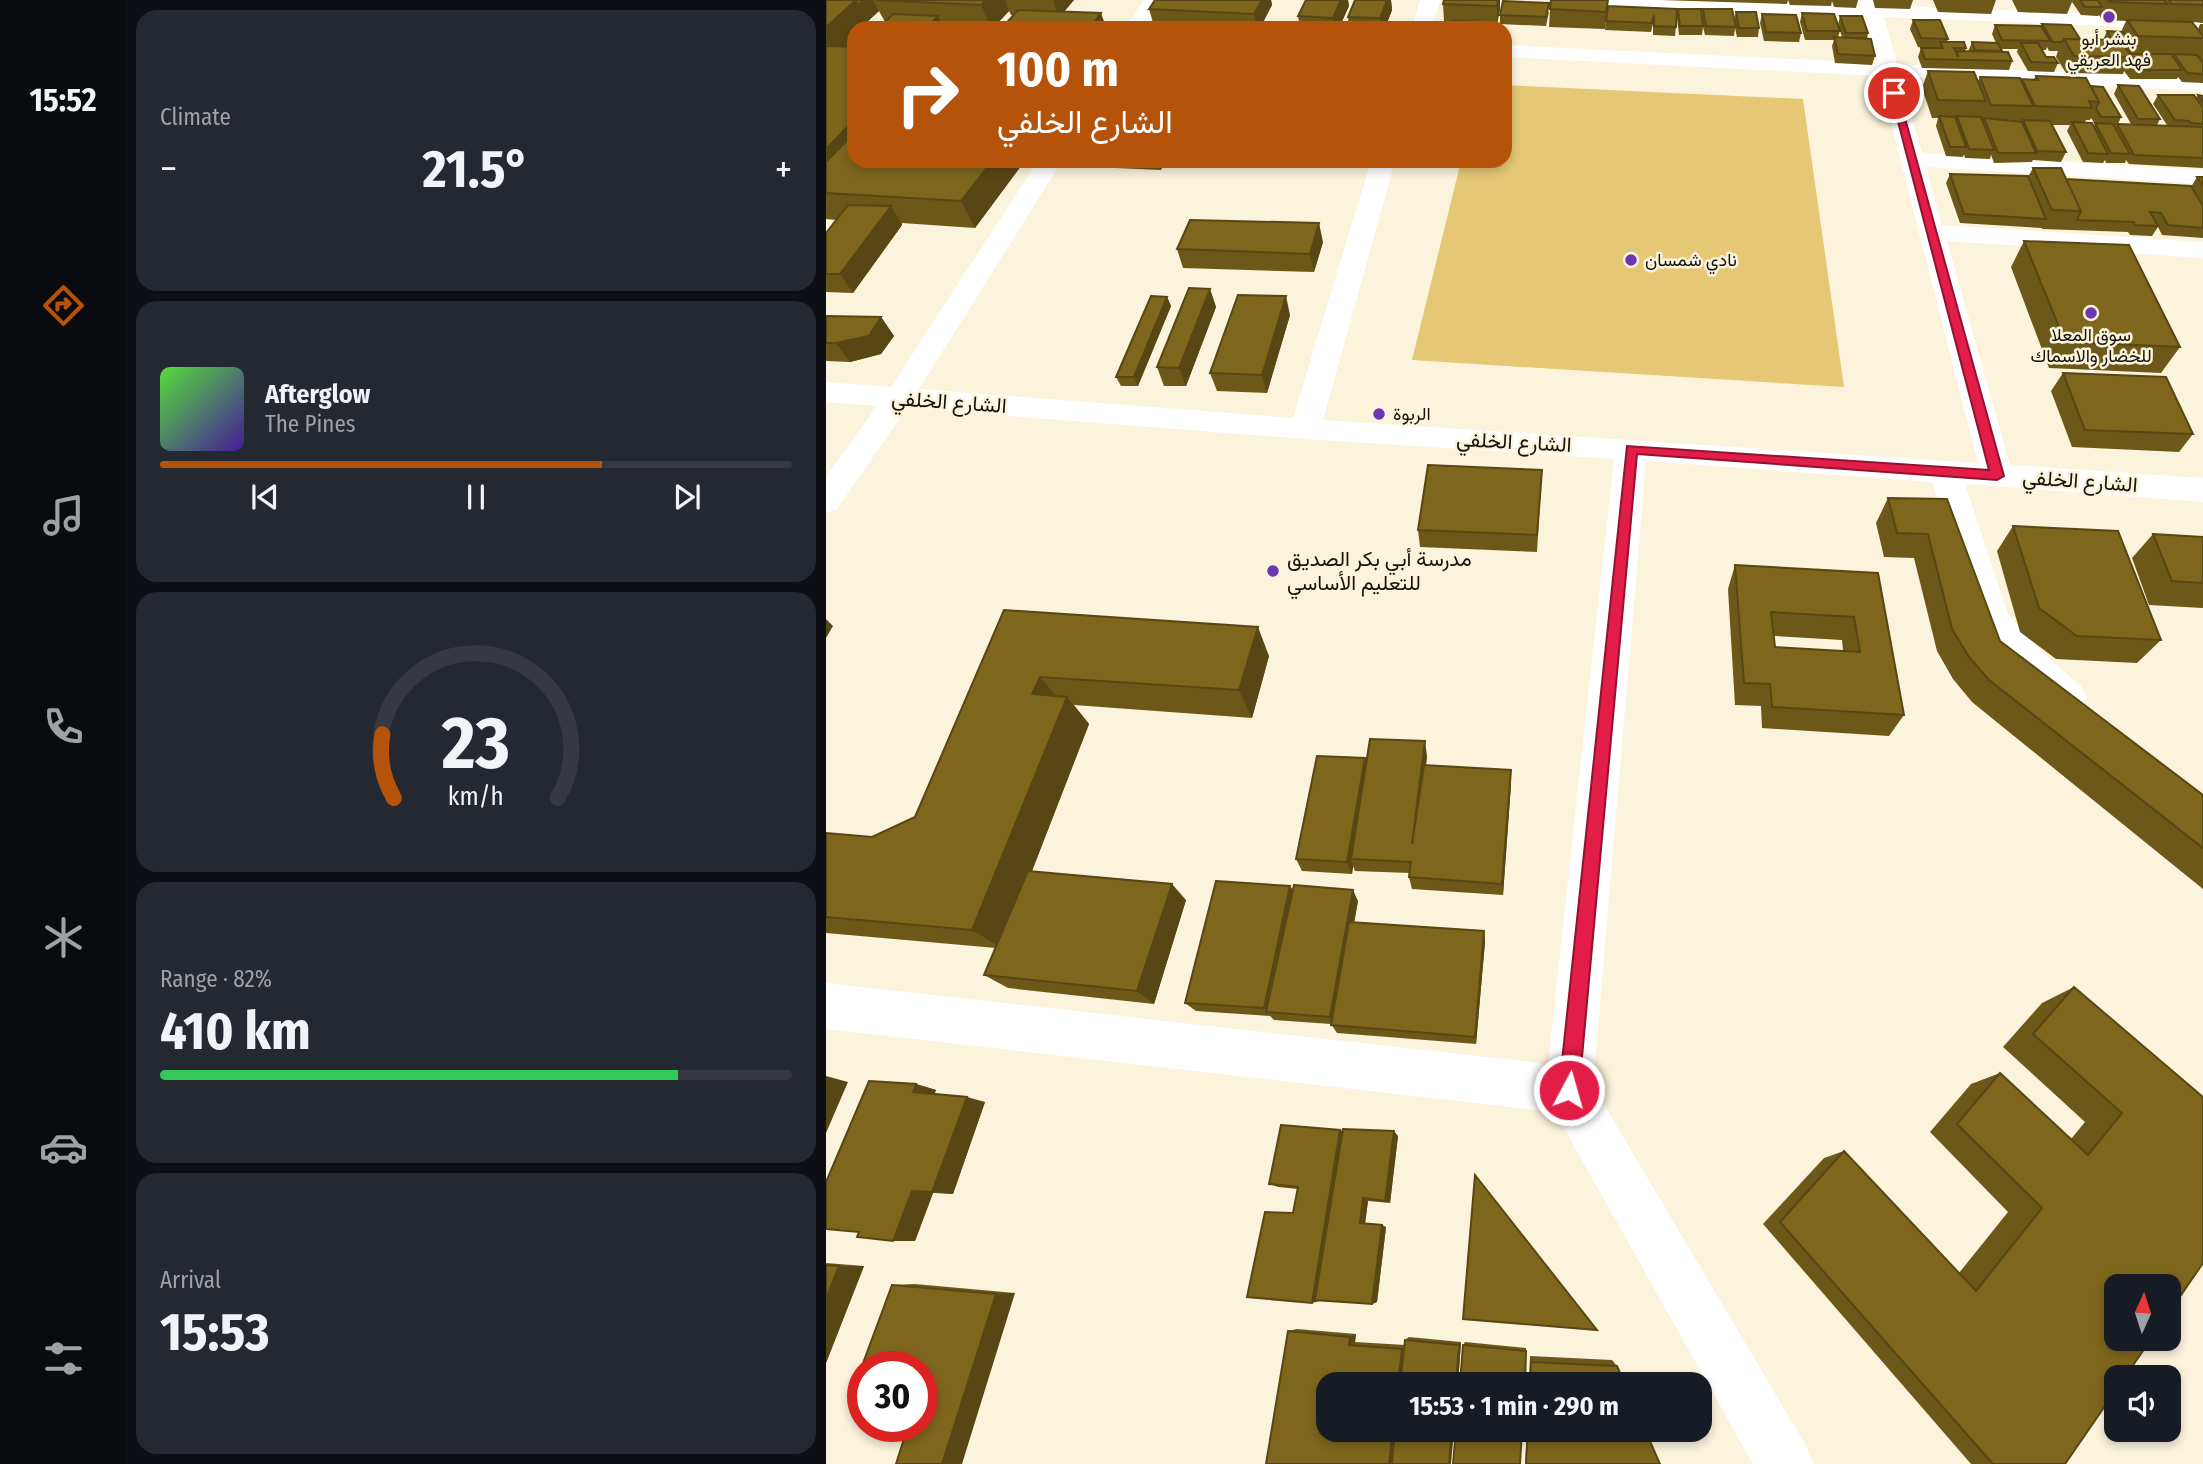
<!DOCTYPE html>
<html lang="en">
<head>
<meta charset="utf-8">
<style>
  body { margin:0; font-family:"Fira Sans Condensed",Vazirmatn,sans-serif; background:#242831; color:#f1f3f6; height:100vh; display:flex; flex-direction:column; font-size:26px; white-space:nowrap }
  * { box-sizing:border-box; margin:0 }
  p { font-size:23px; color:#9ea1a6 }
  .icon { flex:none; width:38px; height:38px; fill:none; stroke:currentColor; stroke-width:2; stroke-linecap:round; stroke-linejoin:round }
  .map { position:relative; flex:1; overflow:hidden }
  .sheet { display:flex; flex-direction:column; gap:10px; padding:10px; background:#0d0f14; width:700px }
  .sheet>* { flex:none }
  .hud { position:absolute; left:21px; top:21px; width:665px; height:147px; border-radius:21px; box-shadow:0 4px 10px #0003; background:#b45309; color:#fff; overflow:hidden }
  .needle { width:46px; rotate:3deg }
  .tools { position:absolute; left:1278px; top:1274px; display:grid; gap:14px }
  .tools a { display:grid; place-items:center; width:77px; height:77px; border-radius:14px; background:#171b24; box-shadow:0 4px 10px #0003; font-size:35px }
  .speed { position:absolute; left:21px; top:1351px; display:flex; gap:14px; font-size:35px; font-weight:700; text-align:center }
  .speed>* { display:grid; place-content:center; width:91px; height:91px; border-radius:50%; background:#171b24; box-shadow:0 4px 10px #0003; line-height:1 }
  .speed .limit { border:10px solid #d22; background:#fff; color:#111 }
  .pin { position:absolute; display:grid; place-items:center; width:60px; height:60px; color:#fff; margin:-30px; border:4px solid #fff; border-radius:50%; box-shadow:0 2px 7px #0007 }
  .me { position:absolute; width:77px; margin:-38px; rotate:6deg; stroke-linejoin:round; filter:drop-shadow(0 0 5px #0008) }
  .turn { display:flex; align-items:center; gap:24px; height:147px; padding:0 35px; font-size:32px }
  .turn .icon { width:91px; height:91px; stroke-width:2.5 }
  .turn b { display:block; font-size:49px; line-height:60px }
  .big { font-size:52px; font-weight:700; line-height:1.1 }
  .sheet .widget { flex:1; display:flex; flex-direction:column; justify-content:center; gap:10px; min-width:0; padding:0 24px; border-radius:21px; background:#242831 }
  .sheet .dial { align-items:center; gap:0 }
  .dial svg { height:182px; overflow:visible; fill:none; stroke:#363941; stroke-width:7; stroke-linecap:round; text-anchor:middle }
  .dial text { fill:#f1f3f6; stroke:none }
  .song { display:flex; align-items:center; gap:21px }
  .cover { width:84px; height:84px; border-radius:10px; background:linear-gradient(135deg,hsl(110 70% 55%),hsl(260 70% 35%)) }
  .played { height:7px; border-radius:4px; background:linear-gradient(90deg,#b45309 70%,#363941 70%) }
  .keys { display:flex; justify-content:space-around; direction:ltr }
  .heat { display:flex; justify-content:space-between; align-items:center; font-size:38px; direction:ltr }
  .charge { height:10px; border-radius:5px; background:linear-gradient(90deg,#34c759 82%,#363941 0) }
  .trip { position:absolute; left:490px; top:1372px; width:396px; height:70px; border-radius:21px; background:#171b24; box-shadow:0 4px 10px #0003; font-weight:700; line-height:70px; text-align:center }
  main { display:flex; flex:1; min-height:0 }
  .tabs { display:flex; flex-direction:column; width:126px; justify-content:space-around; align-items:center; background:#090b0e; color:#9ea1a6 }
  .tabs .icon { width:49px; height:49px }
  .tabs .active { color:#b45309 }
  .tabs b { font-size:32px; color:#f1f3f6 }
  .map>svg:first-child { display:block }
  .green { fill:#e5c775 }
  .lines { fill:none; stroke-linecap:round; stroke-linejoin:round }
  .minor { fill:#fff; fill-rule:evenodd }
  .wall { fill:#6c5818; fill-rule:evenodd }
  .shaded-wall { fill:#584714 }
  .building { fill:#7e661c; stroke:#584714; stroke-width:2; fill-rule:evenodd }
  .route { fill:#e11d48; stroke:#92132f; stroke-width:2 }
  .poi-dot { fill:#6d38af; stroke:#fbf3dc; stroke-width:2.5 }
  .labels { text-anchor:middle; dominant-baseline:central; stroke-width:5; stroke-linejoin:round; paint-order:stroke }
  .far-poi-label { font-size:18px; fill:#16130b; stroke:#fbf3dc }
  .street-label { font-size:21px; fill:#16130b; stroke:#fbf3dc }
  .poi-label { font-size:21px; fill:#16130b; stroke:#fbf3dc; text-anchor:start }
</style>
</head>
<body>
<main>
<nav class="tabs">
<b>15:52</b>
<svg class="icon active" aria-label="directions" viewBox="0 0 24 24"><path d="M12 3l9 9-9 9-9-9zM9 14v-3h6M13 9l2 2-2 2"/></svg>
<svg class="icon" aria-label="music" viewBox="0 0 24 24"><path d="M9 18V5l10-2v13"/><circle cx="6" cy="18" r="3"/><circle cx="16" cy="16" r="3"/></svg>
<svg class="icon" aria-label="phone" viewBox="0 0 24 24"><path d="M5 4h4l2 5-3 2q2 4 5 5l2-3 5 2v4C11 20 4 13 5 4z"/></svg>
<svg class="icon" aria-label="climate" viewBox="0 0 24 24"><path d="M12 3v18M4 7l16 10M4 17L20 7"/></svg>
<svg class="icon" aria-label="car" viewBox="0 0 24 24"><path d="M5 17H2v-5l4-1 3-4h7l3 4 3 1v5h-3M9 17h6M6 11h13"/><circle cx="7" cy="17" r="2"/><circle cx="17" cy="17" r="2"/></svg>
<svg class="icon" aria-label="filters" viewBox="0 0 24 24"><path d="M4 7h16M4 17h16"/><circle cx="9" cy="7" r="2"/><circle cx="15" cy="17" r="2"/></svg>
</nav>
<section class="sheet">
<div class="widget"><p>Climate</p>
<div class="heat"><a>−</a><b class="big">21.5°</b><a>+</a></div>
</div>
<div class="widget">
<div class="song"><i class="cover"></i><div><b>Afterglow</b><p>The Pines</p></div></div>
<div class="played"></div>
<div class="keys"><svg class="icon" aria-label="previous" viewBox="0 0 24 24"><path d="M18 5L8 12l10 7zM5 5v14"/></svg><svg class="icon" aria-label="pause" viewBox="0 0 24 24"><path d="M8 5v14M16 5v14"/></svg><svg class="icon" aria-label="next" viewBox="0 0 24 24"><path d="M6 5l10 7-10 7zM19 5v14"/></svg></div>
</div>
<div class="widget dial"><svg viewBox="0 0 100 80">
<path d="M14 69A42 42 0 1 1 86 69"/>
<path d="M14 69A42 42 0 0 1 9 41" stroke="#b45309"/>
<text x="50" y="56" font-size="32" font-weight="700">23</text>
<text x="50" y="72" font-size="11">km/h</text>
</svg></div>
<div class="widget"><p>Range · 82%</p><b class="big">410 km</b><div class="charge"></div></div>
<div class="widget"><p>Arrival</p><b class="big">15:53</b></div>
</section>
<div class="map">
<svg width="1377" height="1464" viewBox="0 0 1377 1464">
  <rect width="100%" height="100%" fill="#fbf3dc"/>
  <path class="green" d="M679,85L977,99L1018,387L586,360L635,161H679Z"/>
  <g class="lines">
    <path class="minor" d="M318,0H338L319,28H299Z
      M594,0H614L606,28H586Z
      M761,0H919L1034,5L1033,0H1053L1054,5L1377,18V30L1058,17L1071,64L1377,79V91L1074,77L1096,153L1377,170V184L1100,167L1116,225L1377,242V258L1121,241L1184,465L1377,478V502L1139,484L1182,614L1214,650L1255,686L1261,697L1255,708L1242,713L1229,708L1188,672L1153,630L1106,482L820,461L767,1086L979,1444L988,1464H927L729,1112L0,1029V983L722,1064L788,459L479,439L81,408L11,509L0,513V477L51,406L0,402V382L65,387L212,161H236L93,389L467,418L545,161H569L497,420L1152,463L1053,76L679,57V45L1049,63L1038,16L771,6Z"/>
  </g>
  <path class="wall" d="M0,0H248L238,12L275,13L280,28H176L187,15H185L183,11L167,28H118L59,22L53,11L41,22L28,28V161L106,162V161H197L194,164L195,166L149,228L76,223V225L27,293L0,292V233L10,220L0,219Z
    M329,0H445L446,5L434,28H365L328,26L323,9Z
    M480,0H522L523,6L513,28H474L472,16Z
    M529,0H565L566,10L559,28H523L522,17Z
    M618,0H674V9L671,24L654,23L655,28H625L627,22L618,21L617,4Z
    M782,0L779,29L723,27L724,9Z
    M834,0H962L961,4Z
    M962,0H1032L1030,8L1008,7L1006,1L1005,6L964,5Z
    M1047,0H1087L1084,9L1049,8Z
    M1107,0H1170L1165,14L1112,12Z
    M1186,0H1377V23L1367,22L1372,29L1374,24H1377V83L1356,82L1352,77L1351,79H1304L1298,71L1297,74L1240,73L1230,57L1232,51H1223L1221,47L1220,50H1216L1220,57L1232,63L1228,72L1202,71L1191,52L1192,49H1175V52L1186,61L1183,70L1096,68L1092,57L1095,48H1112L1092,47L1084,29L1087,20L1122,39L1121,42L1140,48L1139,51L1142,52L1146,42L1170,43L1166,34L1169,25L1215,26L1216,24L1254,39L1277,40L1281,31L1295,32L1300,21L1276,20L1273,15L1272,16L1255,15L1246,2L1241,14L1192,12Z
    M782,6L850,27L849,36L827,35V24L825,32L779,30Z
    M852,9L876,17L877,9L908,20L910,12L933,28L932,37H911L909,28L908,36L879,35L877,27L876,35H853L851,18Z
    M723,12L720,26L674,24V15Z
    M976,13L1014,31L1012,37H1016L1012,25L1014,16L1042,33L1041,39L1049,56L1046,65L1009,63L1006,46L1008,40H979L974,22Z
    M936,14L975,33L973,42L938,41L934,23Z
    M1102,71L1152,81L1154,77L1195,82L1196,79H1208L1210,76L1265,86L1295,117L1292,124H1305L1288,94L1292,85L1334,119L1331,125H1341L1327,104L1332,95L1370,98L1372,95L1377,96V168L1303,164L1300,160L1299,163H1280L1279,160L1277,163L1257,162L1241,131L1244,125H1226L1240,152L1235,162L1207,160L1206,162L1168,163L1165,155L1164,159L1139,158L1138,154L1137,157L1120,156L1110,126L1112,118H1106L1096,88ZM1265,118L1269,124L1268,126L1259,122L1260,120H1264Z
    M287,161H339L335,170L290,168Z
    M1207,168L1240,179L1259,181L1365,187L1371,177H1377V238L1336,235L1332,227L1326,236L1304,235L1302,232L1216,229V228L1134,223L1120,183L1124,174L1202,177Z
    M1198,241L1354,347L1335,373L1223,368L1185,267Z
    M497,242L488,272L357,268L351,249Z
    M384,289L390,307L360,386H338L331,367Z
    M341,297L345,306L312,386H295L290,377Z
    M464,315L441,393L391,391L384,373Z
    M0,316L55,317L68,336L55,354L24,362L0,361Z
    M1237,373L1367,434L1353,452L1246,447L1225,391Z
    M716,470L711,552L594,547L592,530Z
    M1062,498L1121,499L1174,641L1377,795V889L1146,702L1127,679L1111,651L1088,558L1058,557L1050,523Z
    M1187,526L1335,640L1311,663L1230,659L1194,632L1171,551Z
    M1327,534L1377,537V608L1323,605L1306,558Z
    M909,565L1052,573L1078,715L1063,736L936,728L935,706L909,705L902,589ZM948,636L1016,640L1017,651L949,647Z
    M178,610L443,656L426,718L248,705L263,724L206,871L360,900L328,1004L182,988L158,975L170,948L0,933V833L46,837L89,817Z
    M601,756L600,765L685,770V784L677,895L586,889L583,877L584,873L529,871L527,866L526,874L476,871L470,859L540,762Z
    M464,886L467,890L532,901L528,922L658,931L659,942L650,1044L511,1033L505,1024L448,1020L444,1016L370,1011L359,1003Z
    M1248,987L1377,1097L1239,1464H1145L937,1224L998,1158L1018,1151L1133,1273L1182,1212L1104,1132L1145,1084L1174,1073L1245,1139L1259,1122L1177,1047L1216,1003Z
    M90,1084L110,1090L108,1094L159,1102L127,1194L107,1193L89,1241Z
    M514,1130L516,1131L572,1136L564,1203L542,1201L539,1223L560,1227L551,1302L546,1304L494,1300V1301L467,1213L472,1189L452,1187L443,1184Z
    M0,1263L38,1266L0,1363Z
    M89,1284L189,1293L96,1426V1367L66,1285Z
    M471,1329L530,1334L529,1342L579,1345V1340L583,1337L635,1342L632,1384H502L462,1331Z
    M639,1342L700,1348V1351L637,1345Z
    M704,1356L786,1360L791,1366L799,1384H703Z
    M701,1430H819L834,1464H699Z"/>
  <path class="shaded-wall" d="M30,0H47L53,11L41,22L44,28H28V50L0,76V27Z
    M159,0H179L183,11L167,28H165L155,5Z
    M227,0H248L233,17Z
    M436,0H445L446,5L434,28H431L428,14Z
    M515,0H522L523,6L513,28H509L507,18Z
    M561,0H565L566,10L559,28H555L554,18Z
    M672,0H674V9L671,24V6Z
    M275,13L280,28H264Z
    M112,16L118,28H101Z
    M28,120V161L17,187L0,160V149Z
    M166,161H192L195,166L149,228L135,201Z
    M332,161H339L335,170Z
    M65,206L76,225L27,293L14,274Z
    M493,223L497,242L488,272L484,254Z
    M384,289L390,307L360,386L353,368Z
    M460,296L464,315L441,393L436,375Z
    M341,297L345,306L312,386L308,377Z
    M55,317L68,336L55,354L24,362L10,343Z
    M0,619L7,626L0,638Z
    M432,627L443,656L426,718L413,690Z
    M214,677L237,704L206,694Z
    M241,697L263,724L176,948L146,930Z
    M599,741L601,756L589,856L586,844Z
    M539,758L543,772L525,859L527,866L526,874L521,862Z
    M685,770V784L677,895L676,884Z
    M346,884L360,900L328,1004L311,991Z
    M464,886L471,897L443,1012L438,1008Z
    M527,890L532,901L510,1025L504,1017Z
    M658,931L659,942L650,1044L649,1037Z
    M0,1076L22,1082L0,1133Z
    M90,1084L110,1090L107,1098L87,1092Z
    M141,1097L159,1102L127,1194L106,1192Z
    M514,1130L520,1134L494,1301L486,1303Z
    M568,1131L572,1136L564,1203L559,1201Z
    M86,1191L107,1193L89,1241H67Z
    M537,1198L542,1201L539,1224L534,1223Z
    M556,1225L560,1227L551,1302L546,1304Z
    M13,1266H38L0,1363V1299Z
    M189,1293L136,1464H116L170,1294Z
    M530,1334L529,1342L523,1345L524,1337Z
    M635,1342L632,1384H630L633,1345Z
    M580,1346L576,1384H572L576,1349Z
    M567,1430H571L567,1464H563Z
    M626,1430H628L625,1464H623Z"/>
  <path class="building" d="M0,0H30L0,27Z
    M25,0H37L32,5L30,0Z
    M50,0H159L155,5Z
    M329,0H436L428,14L323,9Z
    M480,0H515L507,18L472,16Z
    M529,0H561L554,18L522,17Z
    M618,0H672L671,6L617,4Z
    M725,0H782L780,12L724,9Z
    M1254,0H1272L1276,7H1259Z
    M1282,0H1338L1341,4L1284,2Z
    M1343,0H1377V5L1345,4Z
    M677,1L723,3L720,17L674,15Z
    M782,6L851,9L850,27L828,26V15L826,23L780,21Z
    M852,9H875L877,26H854Z
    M877,9H906L910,27L880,26Z
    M192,10L275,13L264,28H176Z
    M910,12H930L933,28H913Z
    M976,13L1008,14L1014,31H981Z
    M67,14L112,16L101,28H53Z
    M936,14L970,15L975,33L940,32Z
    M1014,16H1036L1042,33H1020Z
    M1087,20H1114L1122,39L1095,38Z
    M1301,20L1366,22L1377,36V38L1312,36Z
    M627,21L654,22L653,28H625Z
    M1216,24L1245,25L1254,39H1238L1236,42H1227Z
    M1169,25L1215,26L1224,41L1176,40Z
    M1281,31L1297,32L1306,47H1299L1294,40H1286Z
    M1008,37L1045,39L1049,56L1012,54Z
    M1238,39L1294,40L1306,57L1248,56Z
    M1114,42H1138L1140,48H1128L1132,57L1131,51L1182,52L1186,61L1099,59L1095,48H1117Z
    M1146,42L1172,43L1176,51L1149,50Z
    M1195,43H1212L1220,57H1228L1232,63L1205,62Z
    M0,46L28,47V120L0,149Z
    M1304,54H1345L1356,70H1309L1303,62L1306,57Z
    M1348,54L1371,55L1377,63V74L1361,73Z
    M1102,71L1148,72L1160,101L1112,100Z
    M1210,76L1260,78L1273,102L1263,101L1266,108L1209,106L1196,79L1212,80Z
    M1154,77L1194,78L1207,106L1165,105Z
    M1292,85L1313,86L1334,119H1312Z
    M1265,86L1277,87L1295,117H1275L1270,108L1273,102Z
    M1332,95H1368L1377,108V124L1365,123L1363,121L1349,120Z
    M1372,95L1377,96V103Z
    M1113,116L1129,117L1140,147H1124Z
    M1131,116L1155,117L1168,150L1143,149Z
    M1158,118L1196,122L1210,153H1172Z
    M1197,120L1224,121L1240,152L1211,151Z
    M1246,122L1266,123L1282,154L1262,153Z
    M1269,123L1287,124L1304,154L1285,153Z
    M1291,124L1377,127V158L1308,155Z
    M28,133V161H79L129,164L131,161H166L135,201L0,193V162Z
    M1207,168H1235L1255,211L1226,210Z
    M1124,174L1202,176L1220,219L1138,214Z
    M1371,177H1377V186Z
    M1240,179L1365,186L1377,206V228L1342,225L1335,213L1324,212L1332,226L1309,225L1308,222L1251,220L1255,211Z
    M22,205L65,206L14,274H0V233Z
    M364,220L493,223L484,254L351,249Z
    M1198,241L1303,245L1354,347L1239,342Z
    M363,288L384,289L353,368L331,367Z
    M412,295L460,296L436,375L384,373Z
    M325,296L341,297L308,377H290Z
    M0,316L55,317L43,336L10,343H0Z
    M1237,373L1340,377L1367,434L1259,430Z
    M602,465L716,470L711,535L592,530Z
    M1062,498L1121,499L1174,641L1377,795V848L1163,680L1143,657L1126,629L1102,534L1071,533Z
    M1187,526L1292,531L1335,640L1251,636L1213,608Z
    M1327,534L1377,537V583L1346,581Z
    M909,565L1052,573L1078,715L946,707L944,684L918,683ZM945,612L1028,617L1034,652L949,647Z
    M178,610L432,627L413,690L214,677L206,694L241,697L146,930L0,917V833L46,837L89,817Z
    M544,739L599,741L586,844L598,765L685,770L676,884L583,877L585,862L525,859Z
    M491,756L539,758L521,862L470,859Z
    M202,871L346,884L311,991L158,975Z
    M390,881L464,886L438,1008L359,1003Z
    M468,885L527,890L504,1017L440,1012Z
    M523,922L658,931L649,1037L505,1025Z
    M1248,987L1377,1097V1263L1342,1314V1286H1290V1339H1325L1299,1377H1290V1390L1239,1464H1167L954,1222L1018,1151L1150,1291L1216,1208L1131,1124L1174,1073L1262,1155L1296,1113L1207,1034Z
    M43,1081L90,1084L87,1092L141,1097L106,1192L86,1191L67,1241L31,1237L33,1232L0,1229V1182Z
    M455,1125L514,1130L486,1303L421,1297L439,1212L467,1213L472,1187L443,1184Z
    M517,1129L568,1131L559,1201L537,1198L534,1223L556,1225L546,1304L489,1300Z
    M649,1175L771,1330L637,1319Z
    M0,1265L13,1266L0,1299Z
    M66,1285L170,1294L116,1464H70L82,1426H96V1367H37V1402L23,1401Z
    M462,1331L524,1337L523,1345L576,1349L572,1384H502V1430H567L563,1464H440Z
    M579,1340L633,1345L630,1384H574Z
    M637,1345L700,1351L699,1384H634Z
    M705,1362L791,1366L799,1384H704Z
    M569,1430H626L623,1464H566Z
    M630,1430H696L694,1464H627Z
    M702,1430H819L834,1464H700Z"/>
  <path class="route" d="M1064,91L1072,93L1178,476L1171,480L811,454L753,1090L750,1097L743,1100L736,1097L733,1090L801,446L1163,470Z"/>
  <g class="poi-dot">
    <circle cx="1283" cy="17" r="7"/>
    <circle cx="805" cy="260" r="7"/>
    <circle cx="1265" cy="313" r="7"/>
    <circle cx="553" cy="414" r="7"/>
    <circle cx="447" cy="571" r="7"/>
  </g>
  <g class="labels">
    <g class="far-poi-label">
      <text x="1283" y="39">بنشر أبو<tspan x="1283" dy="21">فهد العريقي</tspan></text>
      <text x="819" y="260" text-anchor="start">نادي شمسان</text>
      <text x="1265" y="335">سوق المعلا<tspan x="1265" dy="21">للخضار والاسماك</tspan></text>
      <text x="567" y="414" text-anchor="start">الربوة</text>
    </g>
    <g class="street-label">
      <text transform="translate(123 402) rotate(4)">الشارع الخلفي</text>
      <text transform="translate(688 442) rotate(3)">الشارع الخلفي</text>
      <text transform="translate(1254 481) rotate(4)">الشارع الخلفي</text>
    </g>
    <g class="poi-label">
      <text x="461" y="559">مدرسة أبي بكر الصديق<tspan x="461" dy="24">للتعليم الأساسي</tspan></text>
    </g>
  </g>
</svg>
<div class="tools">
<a><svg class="needle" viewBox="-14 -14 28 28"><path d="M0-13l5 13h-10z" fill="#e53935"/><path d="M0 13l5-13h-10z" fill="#9ea1a6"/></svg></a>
<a><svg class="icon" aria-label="sound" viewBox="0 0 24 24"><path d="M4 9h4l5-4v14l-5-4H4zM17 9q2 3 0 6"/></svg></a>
</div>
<div class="speed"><div class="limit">30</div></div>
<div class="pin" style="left:1068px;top:93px;background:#d93025"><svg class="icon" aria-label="arrive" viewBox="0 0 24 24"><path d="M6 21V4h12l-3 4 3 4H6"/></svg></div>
<svg class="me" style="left:743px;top:1090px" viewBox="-20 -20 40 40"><circle r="17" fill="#e11d48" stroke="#fff" stroke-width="3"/><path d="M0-11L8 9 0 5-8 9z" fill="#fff"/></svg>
<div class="trip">15:53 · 1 min · 290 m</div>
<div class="hud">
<div class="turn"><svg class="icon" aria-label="right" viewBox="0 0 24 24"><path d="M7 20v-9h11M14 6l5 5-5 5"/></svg><div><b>100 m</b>الشارع الخلفي</div></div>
</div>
</div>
</main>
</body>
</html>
